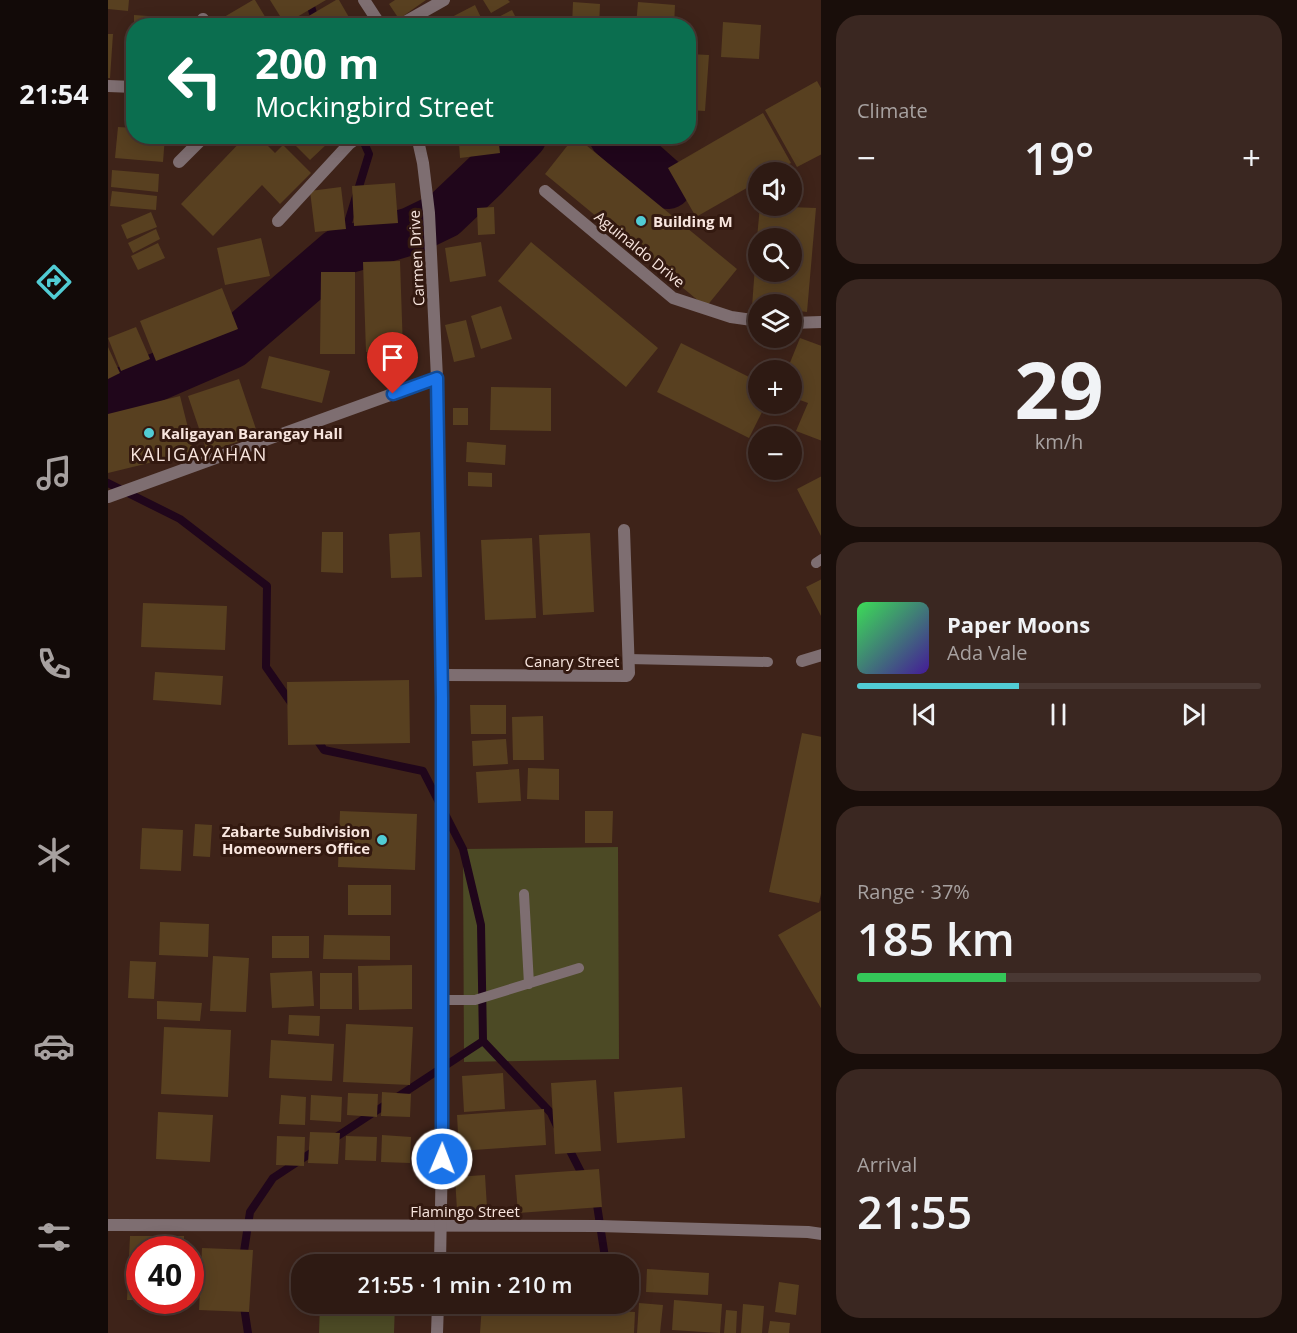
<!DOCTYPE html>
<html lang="en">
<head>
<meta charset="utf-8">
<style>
  body { margin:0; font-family:"Open Sans",sans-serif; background:#3a2721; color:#f1f3f6; height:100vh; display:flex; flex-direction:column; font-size:22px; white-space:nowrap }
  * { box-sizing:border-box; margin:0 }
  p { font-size:20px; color:#a7a1a0 }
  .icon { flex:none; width:33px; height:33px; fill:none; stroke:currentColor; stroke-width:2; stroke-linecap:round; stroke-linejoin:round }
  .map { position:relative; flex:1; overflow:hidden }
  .details { display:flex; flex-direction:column; gap:15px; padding:15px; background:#190e0a; width:476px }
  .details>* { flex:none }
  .guide { position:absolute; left:18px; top:18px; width:570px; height:126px; border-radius:24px; box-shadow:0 3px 15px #0003,0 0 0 2px #493833; background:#0b6e4f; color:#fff; overflow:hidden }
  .buttons { position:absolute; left:640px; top:162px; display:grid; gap:12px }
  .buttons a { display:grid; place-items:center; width:54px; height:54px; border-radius:50%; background:#2e1a13; box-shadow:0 3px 15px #0003,0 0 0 2px #493833; font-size:30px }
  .speed { position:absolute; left:18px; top:1236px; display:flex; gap:12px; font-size:30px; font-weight:700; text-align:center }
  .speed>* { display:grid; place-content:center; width:78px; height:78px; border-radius:50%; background:#2e1a13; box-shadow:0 3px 15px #0003,0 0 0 2px #493833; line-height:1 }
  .speed .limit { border:9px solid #d22; background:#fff; color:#111 }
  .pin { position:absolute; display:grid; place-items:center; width:51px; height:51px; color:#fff; margin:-62px -26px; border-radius:50% 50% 50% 0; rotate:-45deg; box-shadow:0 0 6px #0007 }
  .pin .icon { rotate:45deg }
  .me { position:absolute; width:66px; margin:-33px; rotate:1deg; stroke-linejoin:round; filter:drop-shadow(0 0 4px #0008) }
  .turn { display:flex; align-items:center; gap:21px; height:126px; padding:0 30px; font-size:27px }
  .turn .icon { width:78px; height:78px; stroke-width:2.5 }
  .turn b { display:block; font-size:42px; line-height:51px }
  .big { font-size:45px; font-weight:600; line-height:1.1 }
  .details .widget { flex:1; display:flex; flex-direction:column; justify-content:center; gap:9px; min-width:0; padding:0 21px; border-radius:24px; background:#3a2721 }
  .details .dial { align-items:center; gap:0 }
  .dial b { font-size:78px; line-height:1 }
  .song { display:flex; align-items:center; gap:18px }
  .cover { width:72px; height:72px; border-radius:9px; background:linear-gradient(135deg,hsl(130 70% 55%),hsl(260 70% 35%)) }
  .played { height:6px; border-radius:3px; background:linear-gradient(90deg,#51ccd4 40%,#493833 40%) }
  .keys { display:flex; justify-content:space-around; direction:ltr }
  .heat { display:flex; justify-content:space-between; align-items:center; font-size:33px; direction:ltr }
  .charge { height:9px; border-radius:4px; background:linear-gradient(90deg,#34c759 37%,#493833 0) }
  .trip { position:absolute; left:183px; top:1254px; width:348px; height:60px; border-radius:24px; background:#2e1a13; box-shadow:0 3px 15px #0003,0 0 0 2px #493833; font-weight:600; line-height:60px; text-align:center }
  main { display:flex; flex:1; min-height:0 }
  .dock { display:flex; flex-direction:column; width:108px; justify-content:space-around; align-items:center; background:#120a08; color:#a7a1a0 }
  .dock .icon { width:42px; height:42px }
  .dock .current { color:#51ccd4 }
  .dock b { font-size:27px; color:#f1f3f6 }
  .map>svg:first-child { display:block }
  .green { fill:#4c4a25 }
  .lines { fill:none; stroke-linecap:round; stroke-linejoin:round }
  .stream { stroke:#20061b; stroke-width:8 }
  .river { stroke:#20061b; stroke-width:48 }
  .building { fill:#584020 }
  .service { stroke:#7e6e71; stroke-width:10 }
  .minor { stroke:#7e6e71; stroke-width:12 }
  .tertiary { stroke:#7e6e71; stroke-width:12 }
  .route-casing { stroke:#114b97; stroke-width:15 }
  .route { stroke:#1a73e8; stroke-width:10 }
  .poi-dot { fill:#51ccd4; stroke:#331910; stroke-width:2 }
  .labels { text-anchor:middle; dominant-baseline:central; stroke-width:6; stroke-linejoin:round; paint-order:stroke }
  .poi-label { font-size:15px; font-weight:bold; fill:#f8e5de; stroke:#331910; text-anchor:start }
  .street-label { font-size:15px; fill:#f8e5de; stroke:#331910 }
  .quarter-label { font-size:18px; letter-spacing:1.5px; fill:#f8e5de; stroke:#331910 }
</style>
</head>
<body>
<main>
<nav class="dock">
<b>21:54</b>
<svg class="icon current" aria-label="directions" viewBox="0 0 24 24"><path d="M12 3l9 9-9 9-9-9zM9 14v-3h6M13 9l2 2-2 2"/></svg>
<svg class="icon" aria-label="music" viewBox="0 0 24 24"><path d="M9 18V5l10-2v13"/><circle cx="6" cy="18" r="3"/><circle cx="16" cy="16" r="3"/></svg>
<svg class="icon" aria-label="phone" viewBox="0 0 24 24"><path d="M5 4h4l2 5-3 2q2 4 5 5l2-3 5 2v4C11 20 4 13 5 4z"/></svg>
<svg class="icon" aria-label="climate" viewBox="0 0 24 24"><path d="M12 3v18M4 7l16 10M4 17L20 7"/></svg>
<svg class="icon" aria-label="car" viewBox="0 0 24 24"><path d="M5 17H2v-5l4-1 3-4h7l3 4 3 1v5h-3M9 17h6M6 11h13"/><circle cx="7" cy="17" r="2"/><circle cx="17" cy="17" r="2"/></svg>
<svg class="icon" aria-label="filters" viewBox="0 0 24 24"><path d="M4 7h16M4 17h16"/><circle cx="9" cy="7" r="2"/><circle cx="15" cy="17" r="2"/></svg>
</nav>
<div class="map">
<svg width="714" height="1333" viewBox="0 0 714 1333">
  <rect width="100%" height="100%" fill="#3e2319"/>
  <path class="green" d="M510,847L511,1059L356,1062L355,849Z
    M212,1304H287L286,1333H211Z"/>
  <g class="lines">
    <path class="stream" d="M201,0L208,23
      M231,252L261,154L253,136
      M0,483L72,519L159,586L158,667L186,707
      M207,737L216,750L315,771L355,849L373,925L375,1041L443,1113L449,1126
      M222,1141L375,1041
      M458,1143L477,1180
      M487,1199L489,1205L498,1264
      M135,1258L142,1212L165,1178L209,1149
      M135,1300L140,1333
      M503,1304L504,1313"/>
    <path class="river" d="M505,136L560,185
      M0,396L26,387L123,345L231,252L303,231L336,215L378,175L415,136"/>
  </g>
  <path class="building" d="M0,0H21L20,11L0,9Z
    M145,0H147L162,25L115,26L111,20Z
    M162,0H218L177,24Z
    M228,0H231L246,26H204L199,17Z
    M287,0H318L291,19L281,4Z
    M375,0H400L402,2L383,13Z
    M465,2L492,4L491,26H464Z
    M530,2L567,5L566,26H528Z
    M367,5L377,26H343L340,19Z
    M404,10L412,26H383L381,22Z
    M26,15L82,19L81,26H26Z
    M615,22L653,25L651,59L613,57Z
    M0,34H5L2,78H0Z
    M19,36H26V81L16,80Z
    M580,54L601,55L597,111L580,110Z
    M709,81L714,90V154L689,167L657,110Z
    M655,113L683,163L666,172H651V181L588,217L560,168Z
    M10,127L26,128V136H57L55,162L7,158Z
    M138,136H150L167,153L175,145L203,173L172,204L154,185L105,236L73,204Z
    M178,136H213L220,143L202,160Z
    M327,136H390L392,153L352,158L351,143L328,146Z
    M467,136L629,269L598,307L437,174Z
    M4,170L51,174L50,192L3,187Z
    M287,183L290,223L246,226L244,186Z
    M233,187L238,229L207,232L202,191Z
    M4,191L49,196L48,210L2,206Z
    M652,206L708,208L699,312L684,310V304H651V308L644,307L649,239H651V272H684V238H649Z
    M386,207L387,234L370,235L369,208Z
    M43,212L49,227L19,239L13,225Z
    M48,229L52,239L25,253L20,243Z
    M153,238L162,276L117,285L109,248Z
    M373,242L378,276L342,282L337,248Z
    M423,242L550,348L518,387L390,281Z
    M50,243L57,258L30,270L23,256Z
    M292,261L295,350L258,352L255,262Z
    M213,272H247V354H212Z
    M114,288L130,329L48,361L32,321Z
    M393,306L404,339L373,349L363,316Z
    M358,320L367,357L346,362L337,325Z
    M28,327L42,359L13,371L0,338Z
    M692,338L714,346V441L688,431L700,403L684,397V370H679Z
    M573,343L651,382V404H658L641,438L549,392Z
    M0,347L12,373L0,379Z
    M161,356L222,371L214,403L153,388Z
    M131,379L150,435L99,452L80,396Z
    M383,387L443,388V431L382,430Z
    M72,396L86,452L0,473V414Z
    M345,408H360V425H345Z
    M359,442L398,445L397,465L358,462Z
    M360,472L384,473V487L360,486Z
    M714,476V538L689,489Z
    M214,532H235V573L213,572Z
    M312,532L314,577L283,578L281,534Z
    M482,533L486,612L435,615L431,535Z
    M424,538L428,618L377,620L373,540Z
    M714,579V618L698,587Z
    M35,603L119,606L117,650L33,647Z
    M47,672L115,676L113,705L45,700Z
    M301,680L302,743L180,745L179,682Z
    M362,705H398V734H363Z
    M435,716L436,760H405L404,717Z
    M694,733L714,737V889L711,903L661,892Z
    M398,739L400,764L365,766L364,741Z
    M420,768L451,769V800L419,799Z
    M411,769L413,801L370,803L368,772Z
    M232,811L309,814L307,870L230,867Z
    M477,811H505L504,843H477Z
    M87,824L104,825L102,857L85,856Z
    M34,828L75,830L73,871L32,869Z
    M240,885H283V915H240Z
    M714,910V1010L670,935Z
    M52,922L101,924L100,957L51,955Z
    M216,935L282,936V960L215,959Z
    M164,936H201V958H164Z
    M105,956L141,958L138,1012L102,1011Z
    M22,961L48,962L46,999L20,998Z
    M304,965V1009L251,1010L250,966Z
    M204,971L206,1006L164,1008L162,973Z
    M212,973H244V1009H212Z
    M49,1001L94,1003L92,1021L49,1019Z
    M181,1015L212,1016L211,1036L180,1034Z
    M238,1024L305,1027L302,1085L235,1082Z
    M56,1027L123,1030L120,1097L53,1094Z
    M163,1040L226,1044L224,1081L161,1078Z
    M395,1073L397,1109L356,1112L354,1076Z
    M488,1080L493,1151L447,1154L443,1083Z
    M574,1087L577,1138L509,1143L506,1092Z
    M274,1092L303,1094L302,1117L273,1116Z
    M240,1093L270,1094L269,1117L239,1115Z
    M173,1095L198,1097L197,1125L171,1124Z
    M203,1095L234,1097L233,1122L202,1120Z
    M436,1109L438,1145L351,1151L349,1115Z
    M50,1112L105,1115L102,1162L48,1159Z
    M202,1132L232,1133L230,1164L200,1163Z
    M274,1135L303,1137L302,1163L273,1162Z
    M169,1136L197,1137L196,1166L168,1165Z
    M238,1136L269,1137L268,1161L237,1160Z
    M491,1169L494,1207L410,1213L407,1175Z
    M377,1175L379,1208L349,1210L347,1177Z
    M22,1236H76V1250H32V1300H19Z
    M94,1248L145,1250L141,1312L91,1310Z
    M377,1255L419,1258V1264H376Z
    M539,1269L601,1273L600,1295L538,1292Z
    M671,1282L691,1285L688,1315L667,1312Z
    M566,1300L614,1304L612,1333L564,1330Z
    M531,1303L555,1305L552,1333H529Z
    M374,1304H417L416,1306L527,1312L526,1333H372Z
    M635,1304L656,1306L654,1333H633Z
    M618,1310L629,1311L628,1333H616Z
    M662,1321L682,1323L681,1333H660Z"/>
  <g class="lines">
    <path class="service" d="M708,563L714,559
      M520,659L660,662
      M416,894L421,984
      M335,1000H367L471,968"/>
    <path class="minor" d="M95,19L100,26
      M290,26L336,0
      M0,86L26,87
      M71,162L97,136
      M437,191L565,298L623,317L651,321
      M170,221L241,144L252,136
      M684,323L714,322
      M694,661L714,655
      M334,675L519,676L521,673L516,530
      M0,1225L491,1226L700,1232L714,1234"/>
    <path class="tertiary" d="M256,0L273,26
      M309,136L315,163L321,213L329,378L334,675L335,1092L332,1264
      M0,497L329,378
      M329,1333L330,1304"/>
  </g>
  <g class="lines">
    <defs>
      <path id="route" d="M285,394L329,378L334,698V1159"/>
    </defs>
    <use href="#route" class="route-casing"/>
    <use href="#route" class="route"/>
  </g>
  <g class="poi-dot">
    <circle cx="533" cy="221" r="6"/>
    <circle cx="41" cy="433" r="6"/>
    <circle cx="274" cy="840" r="6"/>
  </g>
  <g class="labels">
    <g class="poi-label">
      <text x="545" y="221">Building M</text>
      <text x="53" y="433">Kaligayan Barangay Hall</text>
      <text x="262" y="831" text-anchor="end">Zabarte Subdivision<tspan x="262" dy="17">Homeowners Office</tspan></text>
    </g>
    <g class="street-label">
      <text transform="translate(532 249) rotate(39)">Aguinaldo Drive</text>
      <text transform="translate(308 258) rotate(-93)">Carmen Drive</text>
      <text x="464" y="661">Canary Street</text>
      <text x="357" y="1211">Flamingo Street</text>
    </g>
    <g class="quarter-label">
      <text x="91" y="454">KALIGAYAHAN</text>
    </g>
  </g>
</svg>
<div class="buttons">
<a><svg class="icon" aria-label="sound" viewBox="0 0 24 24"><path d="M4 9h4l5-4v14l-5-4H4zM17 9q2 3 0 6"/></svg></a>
<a><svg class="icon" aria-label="search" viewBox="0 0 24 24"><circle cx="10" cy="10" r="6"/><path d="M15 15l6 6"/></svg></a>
<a><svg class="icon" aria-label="layers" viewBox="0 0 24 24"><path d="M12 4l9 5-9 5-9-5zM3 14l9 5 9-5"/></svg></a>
<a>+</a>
<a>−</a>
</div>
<div class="speed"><div class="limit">40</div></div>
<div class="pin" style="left:285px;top:394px;background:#d93025"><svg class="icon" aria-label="arrive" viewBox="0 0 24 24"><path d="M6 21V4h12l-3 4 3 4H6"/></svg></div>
<svg class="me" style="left:334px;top:1159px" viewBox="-20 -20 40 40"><circle r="17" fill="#1a73e8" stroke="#fff" stroke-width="3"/><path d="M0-11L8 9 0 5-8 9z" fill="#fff"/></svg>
<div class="trip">21:55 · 1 min · 210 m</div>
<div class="guide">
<div class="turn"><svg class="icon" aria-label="left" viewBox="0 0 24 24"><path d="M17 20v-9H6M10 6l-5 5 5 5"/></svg><div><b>200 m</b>Mockingbird Street</div></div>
</div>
</div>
<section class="details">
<div class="widget"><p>Climate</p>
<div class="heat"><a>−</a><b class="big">19°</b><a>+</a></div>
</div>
<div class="widget dial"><b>29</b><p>km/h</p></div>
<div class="widget">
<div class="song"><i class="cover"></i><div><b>Paper Moons</b><p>Ada Vale</p></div></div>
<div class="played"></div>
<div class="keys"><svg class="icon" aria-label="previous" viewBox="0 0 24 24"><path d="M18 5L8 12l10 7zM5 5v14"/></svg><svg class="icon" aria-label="pause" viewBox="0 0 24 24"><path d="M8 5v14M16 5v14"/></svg><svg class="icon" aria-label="next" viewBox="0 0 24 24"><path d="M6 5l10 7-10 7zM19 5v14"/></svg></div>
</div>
<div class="widget"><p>Range · 37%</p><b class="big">185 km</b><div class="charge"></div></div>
<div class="widget"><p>Arrival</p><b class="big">21:55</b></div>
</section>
</main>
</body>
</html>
